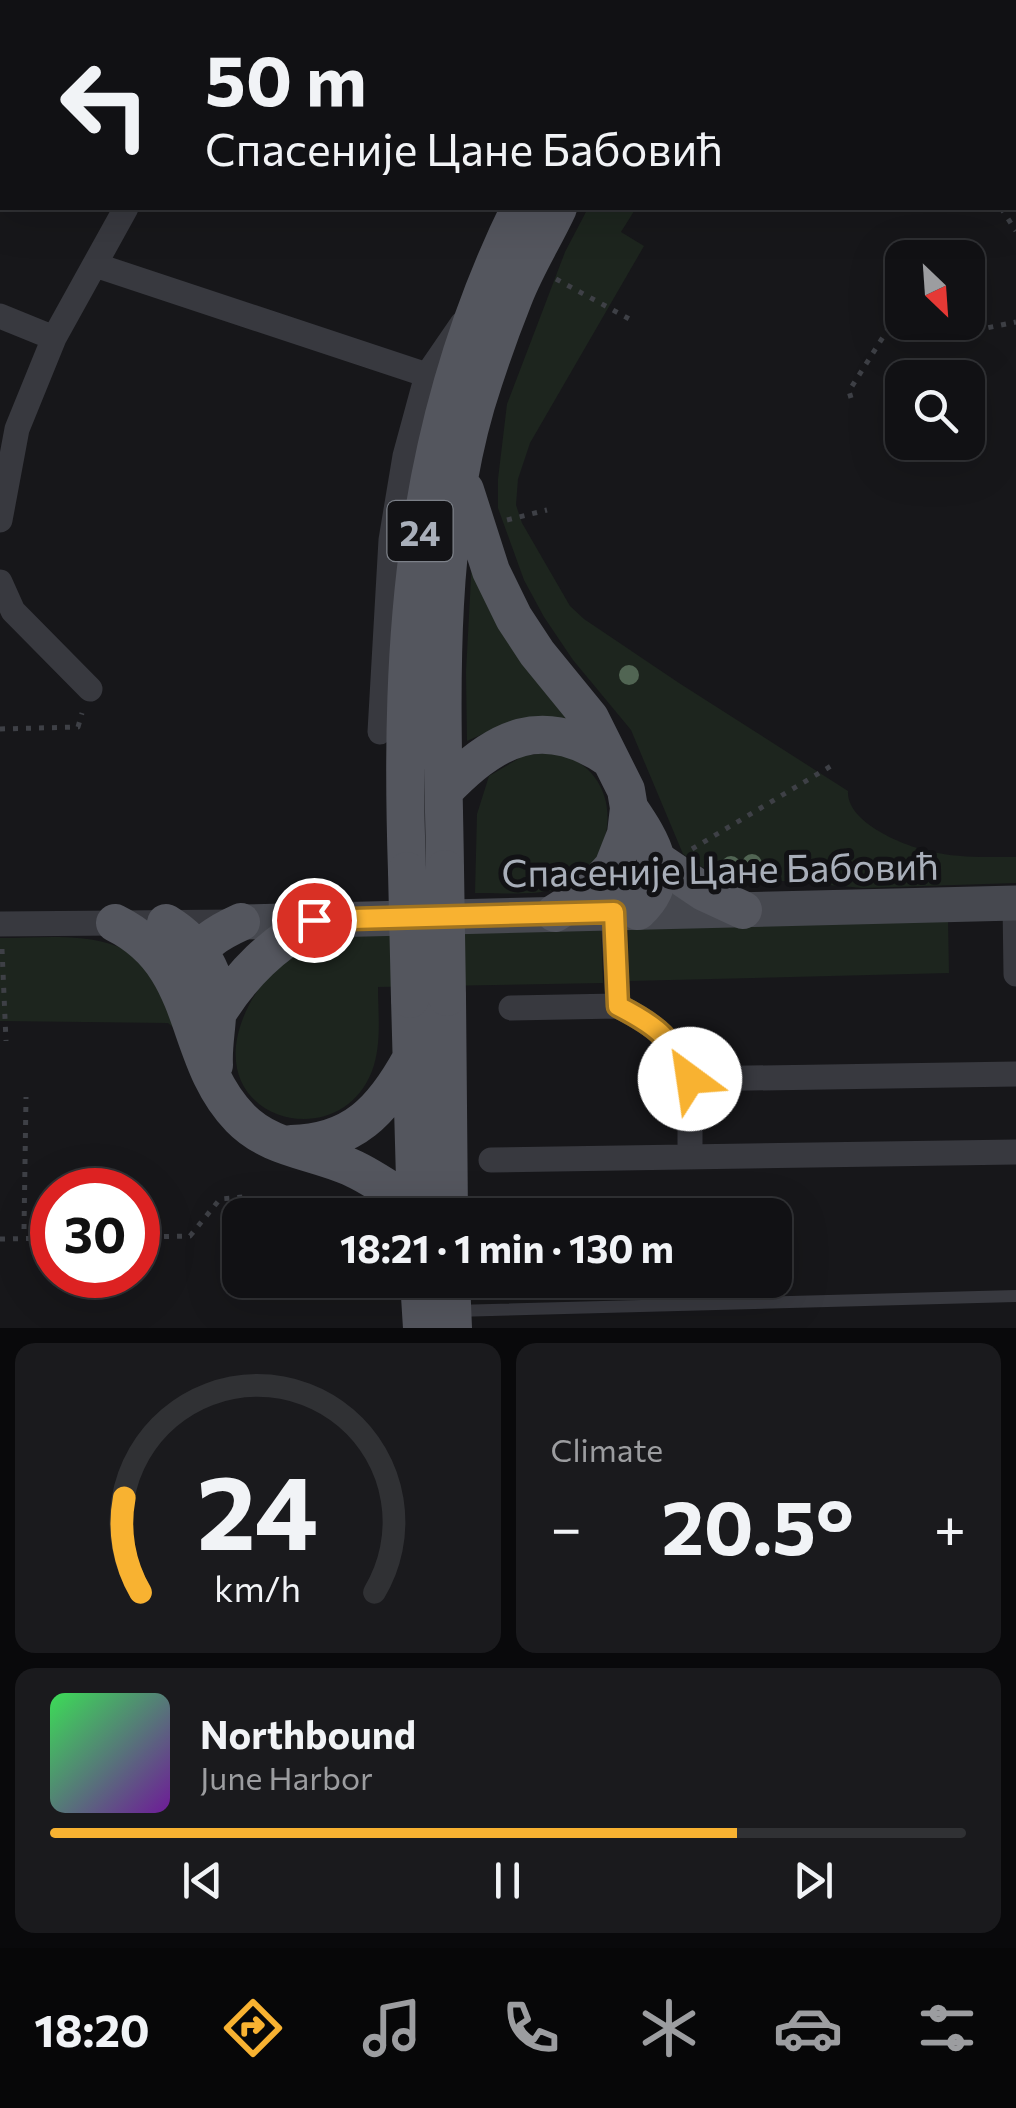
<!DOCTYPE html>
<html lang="en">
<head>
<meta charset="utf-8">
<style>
  body { margin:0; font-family:Commissioner,sans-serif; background:#1a1a1d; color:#f1f3f6; height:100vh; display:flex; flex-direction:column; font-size:38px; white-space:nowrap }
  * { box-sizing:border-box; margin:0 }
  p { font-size:32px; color:#9c9da0 }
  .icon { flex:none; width:55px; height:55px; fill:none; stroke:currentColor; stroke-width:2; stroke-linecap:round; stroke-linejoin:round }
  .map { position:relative; height:1328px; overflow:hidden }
  .sheet { display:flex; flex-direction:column; gap:15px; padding:15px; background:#09090b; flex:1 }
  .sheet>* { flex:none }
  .top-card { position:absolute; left:0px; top:0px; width:1018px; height:210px; box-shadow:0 10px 40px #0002,0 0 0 2px #303134; background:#111114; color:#f1f3f6; overflow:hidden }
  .needle { width:65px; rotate:155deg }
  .buttons { position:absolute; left:885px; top:240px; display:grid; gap:20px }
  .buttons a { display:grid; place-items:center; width:100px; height:100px; border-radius:20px; background:#111114; box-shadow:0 10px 40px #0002,0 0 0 2px #303134; font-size:50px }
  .speed { position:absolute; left:30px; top:1168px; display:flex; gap:20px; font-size:50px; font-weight:700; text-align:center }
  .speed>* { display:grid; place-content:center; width:130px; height:130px; border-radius:50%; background:#111114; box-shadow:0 10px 40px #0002,0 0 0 2px #303134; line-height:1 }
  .speed .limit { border:15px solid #d22; background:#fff; color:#111 }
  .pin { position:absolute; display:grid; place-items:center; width:85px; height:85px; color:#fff; margin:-42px; border:5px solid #fff; border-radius:50%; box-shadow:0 2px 10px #0007 }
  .me { position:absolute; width:110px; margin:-55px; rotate:329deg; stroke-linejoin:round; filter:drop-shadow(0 0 8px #0008) }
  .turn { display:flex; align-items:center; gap:35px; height:210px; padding:0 40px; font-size:45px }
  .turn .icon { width:130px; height:130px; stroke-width:2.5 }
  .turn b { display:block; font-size:70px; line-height:85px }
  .big { font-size:75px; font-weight:700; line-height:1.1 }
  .sheet .widget { flex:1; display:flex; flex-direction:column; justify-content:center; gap:15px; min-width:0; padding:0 35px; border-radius:20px; background:#1a1a1d }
  .sheet .dial { align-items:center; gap:0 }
  .dial svg { height:260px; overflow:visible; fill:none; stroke:#303134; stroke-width:7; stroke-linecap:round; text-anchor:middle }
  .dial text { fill:#f1f3f6; stroke:none }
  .song { display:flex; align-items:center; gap:30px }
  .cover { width:120px; height:120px; border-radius:15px; background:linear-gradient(135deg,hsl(130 70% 55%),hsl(280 70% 35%)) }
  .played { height:10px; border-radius:5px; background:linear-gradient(90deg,#f8b231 75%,#303134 75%) }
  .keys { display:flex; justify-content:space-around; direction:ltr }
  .heat { display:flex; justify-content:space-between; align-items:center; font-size:55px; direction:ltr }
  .sheet .tiles { flex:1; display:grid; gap:15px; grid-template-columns:1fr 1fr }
  .widget:last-child { grid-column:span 2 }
  .trip { position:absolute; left:222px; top:1198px; width:570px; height:100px; border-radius:20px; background:#111114; box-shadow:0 10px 40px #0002,0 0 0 2px #303134; font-weight:700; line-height:100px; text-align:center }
  .menu { display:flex; height:160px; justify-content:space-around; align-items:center; background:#070708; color:#9c9da0 }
  .menu .icon { width:70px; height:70px }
  .menu .on { color:#f8b231 }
  .menu b { font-size:45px; color:#f1f3f6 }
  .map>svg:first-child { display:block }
  .green { fill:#1d251e }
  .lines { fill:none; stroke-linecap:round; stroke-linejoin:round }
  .path { stroke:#3e4046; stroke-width:5; stroke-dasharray:5 8; stroke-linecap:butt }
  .lane { stroke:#38393f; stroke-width:12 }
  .street { stroke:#38393f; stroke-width:25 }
  .secondary { stroke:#46484f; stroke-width:35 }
  .primary { stroke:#54565e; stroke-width:38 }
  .primary-bridge { stroke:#54565e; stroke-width:38 }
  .tree { fill:#516553 }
  .route-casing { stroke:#a17420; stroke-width:25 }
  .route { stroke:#f8b231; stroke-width:18 }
  .labels { text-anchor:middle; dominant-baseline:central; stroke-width:10; stroke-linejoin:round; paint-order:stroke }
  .shield { fill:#121215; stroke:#7c8088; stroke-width:2.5 }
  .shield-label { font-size:35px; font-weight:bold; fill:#a9afba }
  .street-label { font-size:38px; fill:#a9afba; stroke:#121215 }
</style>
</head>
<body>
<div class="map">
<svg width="1016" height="1328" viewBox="0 0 1016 1328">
  <rect width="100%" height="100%" fill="#17171a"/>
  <path class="green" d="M588,208H636L621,232L644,246L530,443L518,479L516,505L522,523L570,606L584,619L679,683L848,791C846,824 910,849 938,853C963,858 991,857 1016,857V883L863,888L725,876L702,867L683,854L631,730L573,660L544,617L524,580L498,508V479L507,404L565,252Z
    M472,559L580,727L494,729L467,741L466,672Z
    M552,752C561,755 574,758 581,764C621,793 613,853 576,880C550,899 505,892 475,893L477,814L489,776L523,756Z
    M948,920L949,973L629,981L628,928Z
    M601,928L603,983L378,987C378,1014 382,1045 372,1071C338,1160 191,1118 249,1005C270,964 309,942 352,931Z
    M0,938C47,938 105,929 144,962C159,974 176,1019 185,1038L168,1023L0,1021Z"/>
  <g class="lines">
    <path class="path" d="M805,0L806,2
      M979,2V0
      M1001,208L1016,231
      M556,279L633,321
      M965,322L977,330L1016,322
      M851,398L849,391L902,307
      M507,520L547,510
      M0,729L78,727L82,713
      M692,849L831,766
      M2,949L6,1041
      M24,1229L26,1097
      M138,1237L190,1236L220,1199L243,1197
      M0,1239L52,1238"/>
    <path class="lane" d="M454,1311L1016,1296"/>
    <path class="street" d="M280,0L287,2
      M234,2L235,0
      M95,265L427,375L462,324
      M0,316L54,338
      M0,520L17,429L54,338L126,208
      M0,582L13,611L90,689
      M380,732L391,540L405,456L427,375
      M1015,903L1016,974
      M613,912L618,1006C661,1028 669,1037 690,1079L1016,1074
      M0,924L235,922
      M511,1008L618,1006
      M690,1079V1157
      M491,1160L1016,1152"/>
    <path class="secondary" d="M241,922L1016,903"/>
    <path class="primary" d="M632,2L633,0
      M670,2L672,0
      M465,490L491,571L514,618L537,653L590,718L626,790L629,808L626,834L613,867L621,890L638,911C675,876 652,842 629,808
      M444,791C495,737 543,713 610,759
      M658,861L704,892L743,910
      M445,869C443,717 433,553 476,405C487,369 500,332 514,297C526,266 544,238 558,208
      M407,871C399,636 414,423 520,208
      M555,913L593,889L613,867
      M115,923C202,966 181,1057 240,1118C270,1149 312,1150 350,1167C373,1177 394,1193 416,1207
      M166,923C200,944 220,975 217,1017C216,1033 213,1048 214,1065
      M190,969C197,944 219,932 241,922
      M447,997L449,1215
      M410,999L416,1215
      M217,1014C243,972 272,945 315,920
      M291,1144C353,1143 383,1110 411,1059
      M419,1280L422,1328
      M451,1280L453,1328"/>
    <path class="primary-bridge" d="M445,869L447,997
      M407,871L410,999"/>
  </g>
  <g class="tree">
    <circle cx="629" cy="675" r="10"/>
    <circle cx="752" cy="864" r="10"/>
    <circle cx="731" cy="866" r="10"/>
  </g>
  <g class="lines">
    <defs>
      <path id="route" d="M314,920L614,912L618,1006C661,1028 669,1037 690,1079"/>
    </defs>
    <use href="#route" class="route-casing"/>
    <use href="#route" class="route"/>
  </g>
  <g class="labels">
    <rect class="shield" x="387.5" y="501" width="65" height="60" rx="8"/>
    <g class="shield-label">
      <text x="420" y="531">24</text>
    </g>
    <g class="street-label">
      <text transform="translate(720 868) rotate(-1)">Спасеније Цане Бабовић</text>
    </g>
  </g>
</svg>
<div class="buttons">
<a><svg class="needle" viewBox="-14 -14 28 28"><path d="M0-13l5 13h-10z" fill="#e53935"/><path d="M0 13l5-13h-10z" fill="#9c9da0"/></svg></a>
<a><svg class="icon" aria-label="search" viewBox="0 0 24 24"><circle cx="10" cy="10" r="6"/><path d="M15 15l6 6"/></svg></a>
</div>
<div class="speed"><div class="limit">30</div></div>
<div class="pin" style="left:314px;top:920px;background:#d93025"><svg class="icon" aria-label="arrive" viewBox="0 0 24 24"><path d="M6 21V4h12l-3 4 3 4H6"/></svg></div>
<svg class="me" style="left:690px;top:1079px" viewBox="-20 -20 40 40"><circle r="19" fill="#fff"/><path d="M0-13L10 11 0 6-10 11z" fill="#f8b231"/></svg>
<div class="trip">18:21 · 1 min · 130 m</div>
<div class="top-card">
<div class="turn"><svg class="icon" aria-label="left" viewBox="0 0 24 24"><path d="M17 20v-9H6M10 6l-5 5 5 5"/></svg><div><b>50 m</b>Спасеније Цане Бабовић</div></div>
</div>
</div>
<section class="sheet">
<div class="tiles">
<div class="widget dial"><svg viewBox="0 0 100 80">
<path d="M14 69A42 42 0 1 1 86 69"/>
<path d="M14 69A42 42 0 0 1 9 40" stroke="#f8b231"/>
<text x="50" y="56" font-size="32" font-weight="700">24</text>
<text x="50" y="72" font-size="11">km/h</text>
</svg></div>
<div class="widget"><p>Climate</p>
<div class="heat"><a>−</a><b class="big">20.5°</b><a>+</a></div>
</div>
<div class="widget">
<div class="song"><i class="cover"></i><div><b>Northbound</b><p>June Harbor</p></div></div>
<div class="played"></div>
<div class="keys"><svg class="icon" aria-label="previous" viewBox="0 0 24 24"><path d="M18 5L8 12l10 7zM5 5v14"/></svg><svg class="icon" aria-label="pause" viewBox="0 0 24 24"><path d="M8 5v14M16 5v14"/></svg><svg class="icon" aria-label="next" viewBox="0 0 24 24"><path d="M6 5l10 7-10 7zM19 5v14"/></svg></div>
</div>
</div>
</section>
<nav class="menu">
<b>18:20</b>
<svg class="icon on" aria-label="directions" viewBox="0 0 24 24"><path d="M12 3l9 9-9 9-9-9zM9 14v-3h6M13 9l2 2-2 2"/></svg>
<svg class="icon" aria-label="music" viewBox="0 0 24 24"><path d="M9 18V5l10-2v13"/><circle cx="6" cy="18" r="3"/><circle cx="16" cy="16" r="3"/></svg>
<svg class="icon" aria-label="phone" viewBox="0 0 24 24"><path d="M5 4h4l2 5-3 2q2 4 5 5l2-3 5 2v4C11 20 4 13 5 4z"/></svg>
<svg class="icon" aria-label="climate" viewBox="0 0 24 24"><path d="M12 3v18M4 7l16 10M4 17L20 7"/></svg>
<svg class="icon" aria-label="car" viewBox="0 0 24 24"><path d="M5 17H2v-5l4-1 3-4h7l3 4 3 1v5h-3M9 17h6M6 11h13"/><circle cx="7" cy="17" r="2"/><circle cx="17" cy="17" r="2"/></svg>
<svg class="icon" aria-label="filters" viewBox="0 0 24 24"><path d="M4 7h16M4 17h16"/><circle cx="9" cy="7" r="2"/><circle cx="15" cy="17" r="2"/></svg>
</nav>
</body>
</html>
